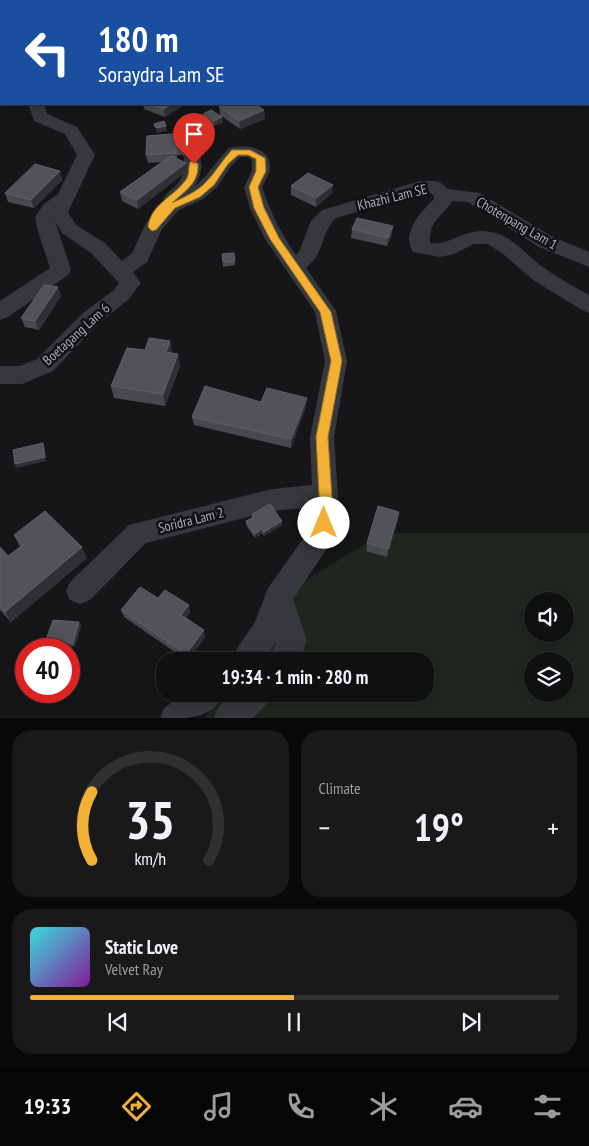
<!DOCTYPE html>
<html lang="en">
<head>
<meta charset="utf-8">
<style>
  body { margin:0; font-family:"PT Sans Narrow",sans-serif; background:#19191b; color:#f1f3f6; height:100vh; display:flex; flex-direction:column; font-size:19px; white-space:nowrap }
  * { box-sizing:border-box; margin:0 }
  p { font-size:16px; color:#9c9d9f }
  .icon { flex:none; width:28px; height:28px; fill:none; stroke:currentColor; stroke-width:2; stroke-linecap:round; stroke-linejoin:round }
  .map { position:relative; height:718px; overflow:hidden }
  .panel { display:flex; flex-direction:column; gap:12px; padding:12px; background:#09090a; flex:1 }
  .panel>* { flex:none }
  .banner { position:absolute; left:0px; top:0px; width:590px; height:105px; box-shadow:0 2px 12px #0003,0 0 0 1px #303032; background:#1a4fa0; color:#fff; overflow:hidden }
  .controls { position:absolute; left:524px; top:592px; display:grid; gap:10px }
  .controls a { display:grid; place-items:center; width:50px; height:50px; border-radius:50%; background:#101012; box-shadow:0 2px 12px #0003,0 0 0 1px #303032; font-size:25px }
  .speed { position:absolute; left:15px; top:638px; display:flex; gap:10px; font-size:25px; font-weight:700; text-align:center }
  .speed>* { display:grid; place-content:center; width:65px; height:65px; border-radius:50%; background:#101012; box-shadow:0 2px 12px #0003,0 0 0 1px #303032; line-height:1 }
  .speed .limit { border:8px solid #d22; background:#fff; color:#111 }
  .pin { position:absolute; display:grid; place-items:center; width:42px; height:42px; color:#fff; margin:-51px -21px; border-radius:50% 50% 50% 0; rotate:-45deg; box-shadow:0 0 5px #0007 }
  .pin .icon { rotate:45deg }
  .me { position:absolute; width:55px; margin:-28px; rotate:0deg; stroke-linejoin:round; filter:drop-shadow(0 0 4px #0008) }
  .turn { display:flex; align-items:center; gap:18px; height:105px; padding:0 15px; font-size:22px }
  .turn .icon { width:65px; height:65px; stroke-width:2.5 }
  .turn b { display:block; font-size:35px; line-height:42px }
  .big { font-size:38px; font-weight:600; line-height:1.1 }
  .panel .widget { flex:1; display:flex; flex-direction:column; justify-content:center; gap:8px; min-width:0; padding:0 18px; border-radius:20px; background:#19191b }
  .panel .dial { align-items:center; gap:0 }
  .dial svg { height:130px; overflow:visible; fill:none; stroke:#303032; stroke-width:7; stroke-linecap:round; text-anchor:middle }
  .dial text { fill:#f1f3f6; stroke:none }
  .song { display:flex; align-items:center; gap:15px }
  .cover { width:60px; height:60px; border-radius:8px; background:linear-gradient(135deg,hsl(180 70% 55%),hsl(290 70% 35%)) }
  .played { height:5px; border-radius:2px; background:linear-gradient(90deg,#f2b134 50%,#303032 50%) }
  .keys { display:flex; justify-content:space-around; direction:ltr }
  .heat { display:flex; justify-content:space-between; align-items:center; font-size:28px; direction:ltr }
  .panel .tiles { flex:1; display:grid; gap:12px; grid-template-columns:1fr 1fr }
  .widget:last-child { grid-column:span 2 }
  .trip { position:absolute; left:156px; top:652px; width:278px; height:50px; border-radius:20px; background:#101012; box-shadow:0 2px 12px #0003,0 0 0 1px #303032; font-weight:600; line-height:50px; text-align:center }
  .tabs { display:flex; height:80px; justify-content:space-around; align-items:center; background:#060607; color:#9c9d9f }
  .tabs .icon { width:35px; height:35px }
  .tabs .current { color:#f2b134 }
  .tabs b { font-size:22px; color:#f1f3f6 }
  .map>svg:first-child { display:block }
  .green { fill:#1e261f; fill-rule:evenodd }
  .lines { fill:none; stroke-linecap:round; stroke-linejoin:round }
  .minor { fill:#37383d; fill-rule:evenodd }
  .wall { fill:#47494d }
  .shaded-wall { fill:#2f3033 }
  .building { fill:#525359; stroke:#5f6168 }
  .route { fill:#f2b134; stroke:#9d7322 }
  .labels { text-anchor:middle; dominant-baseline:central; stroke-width:5; stroke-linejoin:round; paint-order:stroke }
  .street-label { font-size:14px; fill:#a8adb8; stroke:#111113 }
</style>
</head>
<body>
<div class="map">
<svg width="589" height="719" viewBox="0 0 589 719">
  <rect width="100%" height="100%" fill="#161618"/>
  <path class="green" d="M383,533H589V718L205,719L218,694H425V661H237L270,602ZM532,601H565V634H532ZM532,661H565V694H532Z"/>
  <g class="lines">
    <path class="minor" d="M342,0H361L362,1H343Z
      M397,0H412L413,1H398Z
      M549,0H565L566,1H550Z
      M0,8H1V16H0Z
      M28,104H44L47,114L77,127L95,155L68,212L76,225L105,243L122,261L132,253L146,223L165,202L163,199C167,192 174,188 179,182C191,167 181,148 174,133L176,129H188L190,133C201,152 207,168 194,187C208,176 216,161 229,148C246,144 272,147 270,169C269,175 265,181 262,187C270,212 281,233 296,255L299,252L311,221L322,210L420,181H435L441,183L448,189L480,193L553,237L589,252V267L539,247L468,202L452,201C442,218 429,219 430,243C448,246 462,231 481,231C508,231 521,250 540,265C555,276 572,286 589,295V313L582,310L533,280L503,254L488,244H474L454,254L440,257L413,252C401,232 421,212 434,199V196L430,193H421L336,218C320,233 326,252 306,268L336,311L347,361L334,437L339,513L336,533L332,541L293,599L307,641L299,661H269L277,640L264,661H232L236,650L255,622L268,588L310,529L313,507L272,511L146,543L90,600L80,604L70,600L66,591L70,582L129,525L272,489L312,485L310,437L325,361L315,312L265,239L250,208L244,187L252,171V160L247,157H240L232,165L217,187L203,199L179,210L162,229L147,262L133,272L141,283L128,300L99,323L53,371L22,384H0V366H20L37,359L83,313L114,290L119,283L91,253L62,233L55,221L71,270L68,275L8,317L0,320V301L50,268L37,228L35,217L44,204L58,194L77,155L65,134L34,121Z
      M184,694H224C212,719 187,719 160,719L164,708Z
      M233,694H270L266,705L252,719H214L218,708Z"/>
  </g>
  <path class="wall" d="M143,104H181L182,106L165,117L144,109Z
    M219,106L264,110L265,119L240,129L220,115Z
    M203,114L223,122L214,126L203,119Z
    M184,142V155H177V159L186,163L187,171L138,209L122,201L120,192L161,162L148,163L146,155Z
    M60,171L62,180L34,208L8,202L5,193Z
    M291,186L332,193L316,207L291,195Z
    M352,229L392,235L387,246L351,238Z
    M234,253L235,265L223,267L222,254Z
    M61,296L39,330L25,327L21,318Z
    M170,341L172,353L180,366L165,406L114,398L111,386L145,350Z
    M261,402L306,406L291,448L194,425L192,417Z
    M252,514L282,521V525L264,536L262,533L255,538L246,525V521L252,518Z
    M398,519L387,557L366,551L367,543Z
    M14,535L87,558L11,622L0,610V547L8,556L20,547Z
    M158,598L190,612L186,618L205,637L188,661L124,617L121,610Z
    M79,622L81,626L75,646L48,644L46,640Z"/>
  <path class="shaded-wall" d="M171,104H181L182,106L165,117L164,109Z
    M264,110L265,119L240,129L239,121Z
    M222,117L223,122L214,126V121Z
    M166,126L167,131L157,133L156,128Z
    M186,163L187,171L138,209L137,200Z
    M60,171L62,180L34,208L31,200Z
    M333,185L332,193L316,207V198Z
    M393,226L392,235L387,246L388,238Z
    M58,287L61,296L39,330L35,321Z
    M170,341L172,353L166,352Z
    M178,354L180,366L165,406L163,394Z
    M307,398L306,406L291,448V439Z
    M43,443L44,447L46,461L17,468L15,464Z
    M399,512L398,519L387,557L388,549Z
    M282,521V525L264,536V532Z
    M262,529V533L255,538V534Z
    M82,547L87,558L11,622L5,612Z
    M189,605L190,612L183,622L181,615Z
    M79,622L81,626L75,646L73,643Z
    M204,630L205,637L188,661L186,654Z"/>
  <path class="building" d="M151,104H171L164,109Z
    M225,104H255L264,110L239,121L219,106Z
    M211,110L222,117L214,121L203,114Z
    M164,121L166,126L156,128L154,124Z
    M183,133V146H176V153L146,155L147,136Z
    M171,156L186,163L137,200L120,192Z
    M35,164L60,171L31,200L5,193Z
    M308,173L333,185L316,198L291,186Z
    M357,218L393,226L388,238L352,229Z
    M234,253L235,261L223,262L222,254Z
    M44,285L58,287L35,321L21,318Z
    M149,338L170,341L166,352L178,354L163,394L111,386L127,348L145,350Z
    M205,386L261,402L267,388L307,398L291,439L192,417Z
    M43,443L45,457L15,464L13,450Z
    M270,504L282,521L264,532L262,529L255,534L246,521L254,517L252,514Z
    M378,506L399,512L388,549L367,543Z
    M45,511L82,547L5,612L0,607V547L8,556L23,545L14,535Z
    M140,587L158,598L165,590L189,605L181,615L204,630L186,654L121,610Z
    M53,620L79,622L73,643L46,640Z"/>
  <path class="route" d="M232,150H250L265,158L266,171L258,187L264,208L279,238L331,312L342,361L328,437L333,513L329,527L324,529L320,527L318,523L320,513L316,437L331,361L320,312L270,239L254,208L249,187L256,171V159L248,155H238L228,164L214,185L200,197L175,208L156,230L152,231L148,227C151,204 172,198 185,181C190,175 188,169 190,162L194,161L198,164C199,183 185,191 172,203C184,197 197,192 206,182C216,172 222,160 232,150Z"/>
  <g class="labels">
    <g class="street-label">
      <text transform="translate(392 197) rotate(-14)">Khazhi Lam SE</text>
      <text transform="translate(517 223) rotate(30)">Chotenpang Lam 1</text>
      <text transform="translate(76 334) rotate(-42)">Boetagang Lam 6</text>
      <text transform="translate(191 520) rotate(-14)">Soridra Lam 2</text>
    </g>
  </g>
</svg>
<div class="controls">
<a><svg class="icon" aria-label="sound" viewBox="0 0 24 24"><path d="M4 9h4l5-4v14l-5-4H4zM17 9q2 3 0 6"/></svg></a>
<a><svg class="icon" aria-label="layers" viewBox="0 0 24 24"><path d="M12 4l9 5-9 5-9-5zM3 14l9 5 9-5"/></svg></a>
</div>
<div class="speed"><div class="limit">40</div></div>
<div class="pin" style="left:194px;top:164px;background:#d93025"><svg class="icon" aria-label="arrive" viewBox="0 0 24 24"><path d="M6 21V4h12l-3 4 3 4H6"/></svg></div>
<svg class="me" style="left:324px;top:523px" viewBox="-20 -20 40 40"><circle r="19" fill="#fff"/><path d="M0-13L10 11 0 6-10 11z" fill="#f2b134"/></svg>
<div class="trip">19:34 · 1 min · 280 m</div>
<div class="banner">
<div class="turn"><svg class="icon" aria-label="left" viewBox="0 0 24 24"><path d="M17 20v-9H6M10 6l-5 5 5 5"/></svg><div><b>180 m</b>Soraydra Lam SE</div></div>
</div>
</div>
<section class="panel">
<div class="tiles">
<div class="widget dial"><svg viewBox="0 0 100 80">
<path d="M14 69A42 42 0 1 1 86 69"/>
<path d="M14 69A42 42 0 0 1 14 27" stroke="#f2b134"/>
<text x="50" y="56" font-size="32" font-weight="700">35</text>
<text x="50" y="72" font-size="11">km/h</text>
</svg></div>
<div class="widget"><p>Climate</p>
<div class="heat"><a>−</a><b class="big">19°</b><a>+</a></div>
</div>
<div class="widget">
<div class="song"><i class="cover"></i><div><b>Static Love</b><p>Velvet Ray</p></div></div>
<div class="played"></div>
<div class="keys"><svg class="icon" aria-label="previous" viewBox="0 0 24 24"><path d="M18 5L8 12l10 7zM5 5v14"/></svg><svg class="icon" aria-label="pause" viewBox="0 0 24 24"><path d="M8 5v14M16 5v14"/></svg><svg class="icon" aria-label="next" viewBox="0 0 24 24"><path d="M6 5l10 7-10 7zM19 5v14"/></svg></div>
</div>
</div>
</section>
<nav class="tabs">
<b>19:33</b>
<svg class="icon current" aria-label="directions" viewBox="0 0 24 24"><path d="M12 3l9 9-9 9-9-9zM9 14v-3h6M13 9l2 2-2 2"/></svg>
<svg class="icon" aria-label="music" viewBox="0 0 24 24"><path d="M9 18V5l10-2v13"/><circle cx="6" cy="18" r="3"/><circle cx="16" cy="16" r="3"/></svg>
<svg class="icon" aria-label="phone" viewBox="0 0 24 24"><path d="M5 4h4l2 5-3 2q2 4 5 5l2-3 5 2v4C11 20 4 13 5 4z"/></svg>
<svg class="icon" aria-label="climate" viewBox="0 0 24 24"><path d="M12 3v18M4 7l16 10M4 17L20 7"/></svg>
<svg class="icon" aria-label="car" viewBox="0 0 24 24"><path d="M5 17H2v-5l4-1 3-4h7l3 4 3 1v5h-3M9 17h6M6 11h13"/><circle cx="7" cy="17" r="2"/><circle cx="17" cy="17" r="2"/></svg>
<svg class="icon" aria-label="filters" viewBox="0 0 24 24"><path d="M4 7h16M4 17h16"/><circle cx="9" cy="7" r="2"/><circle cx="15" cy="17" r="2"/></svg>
</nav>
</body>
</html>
